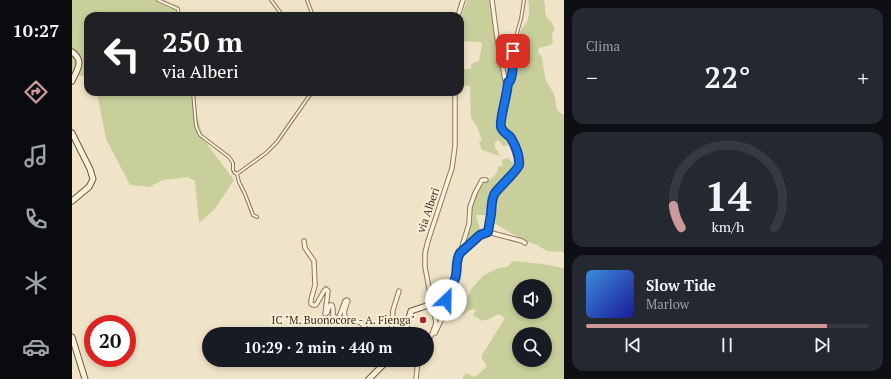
<!DOCTYPE html>
<html lang="it">
<head>
<meta charset="utf-8">
<style>
  body { margin:0; font-family:"PT Serif",serif; background:#242831; color:#f1f3f6; height:100vh; display:flex; flex-direction:column; font-size:15px; white-space:nowrap }
  * { box-sizing:border-box; margin:0 }
  p { font-size:13px; color:#9ea1a6 }
  .icon { flex:none; width:22px; height:22px; fill:none; stroke:currentColor; stroke-width:2; stroke-linecap:round; stroke-linejoin:round }
  .map { position:relative; flex:1; overflow:hidden }
  .details { display:flex; flex-direction:column; gap:8px; padding:8px; background:#0d0f14; width:327px }
  .details>* { flex:none }
  .top-card { position:absolute; left:12px; top:12px; width:380px; height:84px; border-radius:12px; box-shadow:0 2px 6px #0003; background:#202124; color:#fff; overflow:hidden }
  .buttons { position:absolute; left:440px; top:279px; display:grid; gap:8px }
  .buttons a { display:grid; place-items:center; width:40px; height:40px; border-radius:50%; background:#171b24; box-shadow:0 2px 6px #0003; font-size:20px }
  .speed { position:absolute; left:12px; top:315px; display:flex; gap:8px; font-size:20px; font-weight:700; text-align:center }
  .speed>* { display:grid; place-content:center; width:52px; height:52px; border-radius:50%; background:#171b24; box-shadow:0 2px 6px #0003; line-height:1 }
  .speed .limit { border:6px solid #d22; background:#fff; color:#111 }
  .pin { position:absolute; display:grid; place-items:center; width:34px; height:34px; color:#fff; margin:-17px; border-radius:8px; box-shadow:0 2px 6px #0006 }
  .me { position:absolute; width:44px; margin:-22px; rotate:24deg; stroke-linejoin:round; filter:drop-shadow(0 0 3px #0008) }
  .turn { display:flex; align-items:center; gap:14px; height:84px; padding:0 12px; font-size:18px }
  .turn .icon { width:52px; height:52px; stroke-width:2.5 }
  .turn b { display:block; font-size:28px; line-height:34px }
  .big { font-size:30px; font-weight:700; line-height:1.1 }
  .details .card { flex:1; display:flex; flex-direction:column; justify-content:center; gap:6px; min-width:0; padding:0 14px; border-radius:12px; background:#242831 }
  .details .dial { align-items:center; gap:0 }
  .dial svg { height:104px; overflow:visible; fill:none; stroke:#363941; stroke-width:7; stroke-linecap:round; text-anchor:middle }
  .dial text { fill:#f1f3f6; stroke:none }
  .song { display:flex; align-items:center; gap:12px }
  .cover { width:48px; height:48px; border-radius:6px; background:linear-gradient(135deg,hsl(210 70% 55%),hsl(240 70% 35%)) }
  .played { height:4px; border-radius:2px; background:linear-gradient(90deg,#cc999b 85%,#363941 85%) }
  .keys { display:flex; justify-content:space-around; direction:ltr }
  .heat { display:flex; justify-content:space-between; align-items:center; font-size:22px; direction:ltr }
  .trip { position:absolute; left:130px; top:327px; width:232px; height:40px; border-radius:20px; background:#171b24; box-shadow:0 2px 6px #0003; font-weight:700; line-height:40px; text-align:center }
  main { display:flex; flex:1; min-height:0 }
  .tab-bar { display:flex; flex-direction:column; width:72px; justify-content:space-around; align-items:center; background:#090b0e; color:#9ea1a6 }
  .tab-bar .icon { width:28px; height:28px }
  .tab-bar .current { color:#cc999b }
  .tab-bar b { font-size:18px; color:#f1f3f6 }
  .map>svg:first-child { display:block }
  .green { fill:#c9cf9b; fill-rule:evenodd }
  .lines { fill:none; stroke-linecap:round; stroke-linejoin:round }
  .lane-casing { stroke:#8d765c; stroke-width:4 }
  .street-casing { stroke:#8d765c; stroke-width:5.5 }
  .secondary-casing { stroke:#6f573f; stroke-width:7 }
  .lane { stroke:#faf1dc; stroke-width:2 }
  .street { stroke:#faf1dc; stroke-width:3.5 }
  .secondary { stroke:#faf1dc; stroke-width:5 }
  .route-casing { stroke:#114b97; stroke-width:10 }
  .route { stroke:#1a73e8; stroke-width:7 }
  .poi-dot { fill:#9e2a2b; stroke:#f7eed8; stroke-width:1.5 }
  .labels { text-anchor:middle; dominant-baseline:central; stroke-width:4; stroke-linejoin:round; paint-order:stroke }
  .street-label { font-size:11px; fill:#3d2e20; stroke:#f7eed8 }
  .poi-label { font-size:11px; fill:#3d2e20; stroke:#f7eed8; text-anchor:end }
</style>
</head>
<body>
<main>
<nav class="tab-bar">
<b>10:27</b>
<svg class="icon current" aria-label="directions" viewBox="0 0 24 24"><path d="M12 3l9 9-9 9-9-9zM9 14v-3h6M13 9l2 2-2 2"/></svg>
<svg class="icon" aria-label="music" viewBox="0 0 24 24"><path d="M9 18V5l10-2v13"/><circle cx="6" cy="18" r="3"/><circle cx="16" cy="16" r="3"/></svg>
<svg class="icon" aria-label="phone" viewBox="0 0 24 24"><path d="M5 4h4l2 5-3 2q2 4 5 5l2-3 5 2v4C11 20 4 13 5 4z"/></svg>
<svg class="icon" aria-label="climate" viewBox="0 0 24 24"><path d="M12 3v18M4 7l16 10M4 17L20 7"/></svg>
<svg class="icon" aria-label="car" viewBox="0 0 24 24"><path d="M5 17H2v-5l4-1 3-4h7l3 4 3 1v5h-3M9 17h6M6 11h13"/><circle cx="7" cy="17" r="2"/><circle cx="17" cy="17" r="2"/></svg>
</nav>
<div class="map">
<svg width="492" height="379" viewBox="0 0 492 379">
  <rect width="100%" height="100%" fill="#f0e4c8"/>
  <path class="green" d="M0,0H91L107,6L108,16H16V77L0,74Z
    M395,0H418L424,43L426,56V59L433,86L439,88C448,72 444,50 448,32C450,27 455,24 456,19C458,13 457,6 456,0H472C474,5 472,11 474,16C476,20 481,23 482,27C483,31 482,31 480,33L481,42L479,45L467,48L466,51L467,54L469,55C472,63 471,72 474,80C476,85 482,93 483,97C485,106 482,110 492,115V253L488,251L484,252L475,251L465,245L453,241L422,223V215H404L408,229L411,231L390,250L398,229L399,207L410,181L415,182C420,178 426,174 426,167L431,165L430,160L435,158L450,168C454,157 451,153 445,143L431,146L426,140L422,144L428,156L410,150L407,142L410,140L405,127L399,118L398,86L389,85L390,69H396L399,68V65L401,63L407,61L410,44L408,42L388,41L390,15Z
    M25,92H118L132,140L162,180L143,209L127,223L123,181L116,177L91,180L77,187L58,185L34,139Z
    M441,261L471,264L492,268V379H390L394,373L402,377L408,373L415,366L410,359V355L433,318L427,314L415,320H412L410,321L401,315L404,310L402,309L396,311L391,315L387,314L400,288L412,275L427,268L435,267ZM447,286H473V312H447ZM447,334H473V360H447Z"/>
  <g class="lines">
    <defs>
      <path id="lane" d="M86,0L106,9L107,16
        M199,0L211,16
        M235,0L241,16
        M121,92L124,126L128,135L157,157L161,163V170
        M162,172L165,174L167,182L173,194L181,215L185,217
        M165,174L194,153L205,142L240,92
        M371,316L374,301L383,279L385,270L386,257L388,253L408,235L416,232C417,226 418,220 419,214C420,207 419,201 422,195C426,186 445,172 447,165C448,157 444,145 439,138C436,134 431,133 429,127C427,120 436,93 436,81H438C442,71 440,60 441,50C443,39 446,29 449,19C450,13 451,6 452,0"/>
      <path id="street" d="M420,0L425,38L433,80L436,81
        M386,16L391,0
        M416,232L450,241L453,243
        M232,241L233,248L242,261L243,285L239,300V304L241,305H244L252,291L254,289L256,291L253,314L255,313L258,305H260L261,308V316L265,318L267,317L273,301L275,300L276,301C273,308 271,313 274,320L288,322L299,334
        M388,253L397,224L398,207L403,193L410,180H414
        M319,334L321,310L327,291
        M360,334L364,323L360,304L353,267V253L356,241L380,168L383,146V92
        M355,342L360,334L363,333L371,316
        M344,379L346,360"/>
      <path id="secondary" d="M0,52C13,61 5,70 0,81
        M0,133L18,169L21,179L17,187L0,201
        M332,334L339,311L360,304
        M0,337L13,379
        M297,379L316,360"/>
    </defs>
    <use href="#lane" class="lane-casing"/>
    <use href="#street" class="street-casing"/>
    <use href="#secondary" class="secondary-casing"/>
    <use href="#lane" class="lane"/>
    <use href="#street" class="street"/>
    <use href="#secondary" class="secondary"/>
  </g>
  <g class="lines">
    <defs>
      <path id="route" d="M374,300C376,293 380,287 383,279C386,271 383,261 388,253L408,235L416,232C417,226 418,220 419,214C420,206 419,199 423,193C428,186 446,170 447,165C448,157 443,145 439,138C436,134 431,133 429,127C427,120 436,93 436,82L438,81C442,72 441,61 441,51"/>
    </defs>
    <use href="#route" class="route-casing"/>
    <use href="#route" class="route"/>
  </g>
  <circle class="poi-dot" cx="351" cy="320" r="4"/>
  <g class="labels">
    <g class="street-label">
      <text transform="translate(356 210) rotate(-71)">via Alberi</text>
    </g>
    <g class="poi-label">
      <text x="343" y="320">IC "M. Buonocore - A. Fienga"</text>
    </g>
  </g>
</svg>
<div class="buttons">
<a><svg class="icon" aria-label="sound" viewBox="0 0 24 24"><path d="M4 9h4l5-4v14l-5-4H4zM17 9q2 3 0 6"/></svg></a>
<a><svg class="icon" aria-label="search" viewBox="0 0 24 24"><circle cx="10" cy="10" r="6"/><path d="M15 15l6 6"/></svg></a>
</div>
<div class="speed"><div class="limit">20</div></div>
<div class="pin" style="left:441px;top:51px;background:#d93025"><svg class="icon" aria-label="arrive" viewBox="0 0 24 24"><path d="M6 21V4h12l-3 4 3 4H6"/></svg></div>
<svg class="me" style="left:374px;top:300px" viewBox="-20 -20 40 40"><circle r="19" fill="#fff"/><path d="M0-13L10 11 0 6-10 11z" fill="#1a73e8"/></svg>
<div class="trip">10:29 · 2 min · 440 m</div>
<div class="top-card">
<div class="turn"><svg class="icon" aria-label="left" viewBox="0 0 24 24"><path d="M17 20v-9H6M10 6l-5 5 5 5"/></svg><div><b>250 m</b>via Alberi</div></div>
</div>
</div>
<section class="details">
<div class="card"><p>Clima</p>
<div class="heat"><a>−</a><b class="big">22°</b><a>+</a></div>
</div>
<div class="card dial"><svg viewBox="0 0 100 80">
<path d="M14 69A42 42 0 1 1 86 69"/>
<path d="M14 69A42 42 0 0 1 8 52" stroke="#cc999b"/>
<text x="50" y="56" font-size="32" font-weight="700">14</text>
<text x="50" y="72" font-size="11">km/h</text>
</svg></div>
<div class="card">
<div class="song"><i class="cover"></i><div><b>Slow Tide</b><p>Marlow</p></div></div>
<div class="played"></div>
<div class="keys"><svg class="icon" aria-label="previous" viewBox="0 0 24 24"><path d="M18 5L8 12l10 7zM5 5v14"/></svg><svg class="icon" aria-label="pause" viewBox="0 0 24 24"><path d="M8 5v14M16 5v14"/></svg><svg class="icon" aria-label="next" viewBox="0 0 24 24"><path d="M6 5l10 7-10 7zM19 5v14"/></svg></div>
</div>
</section>
</main>
</body>
</html>
